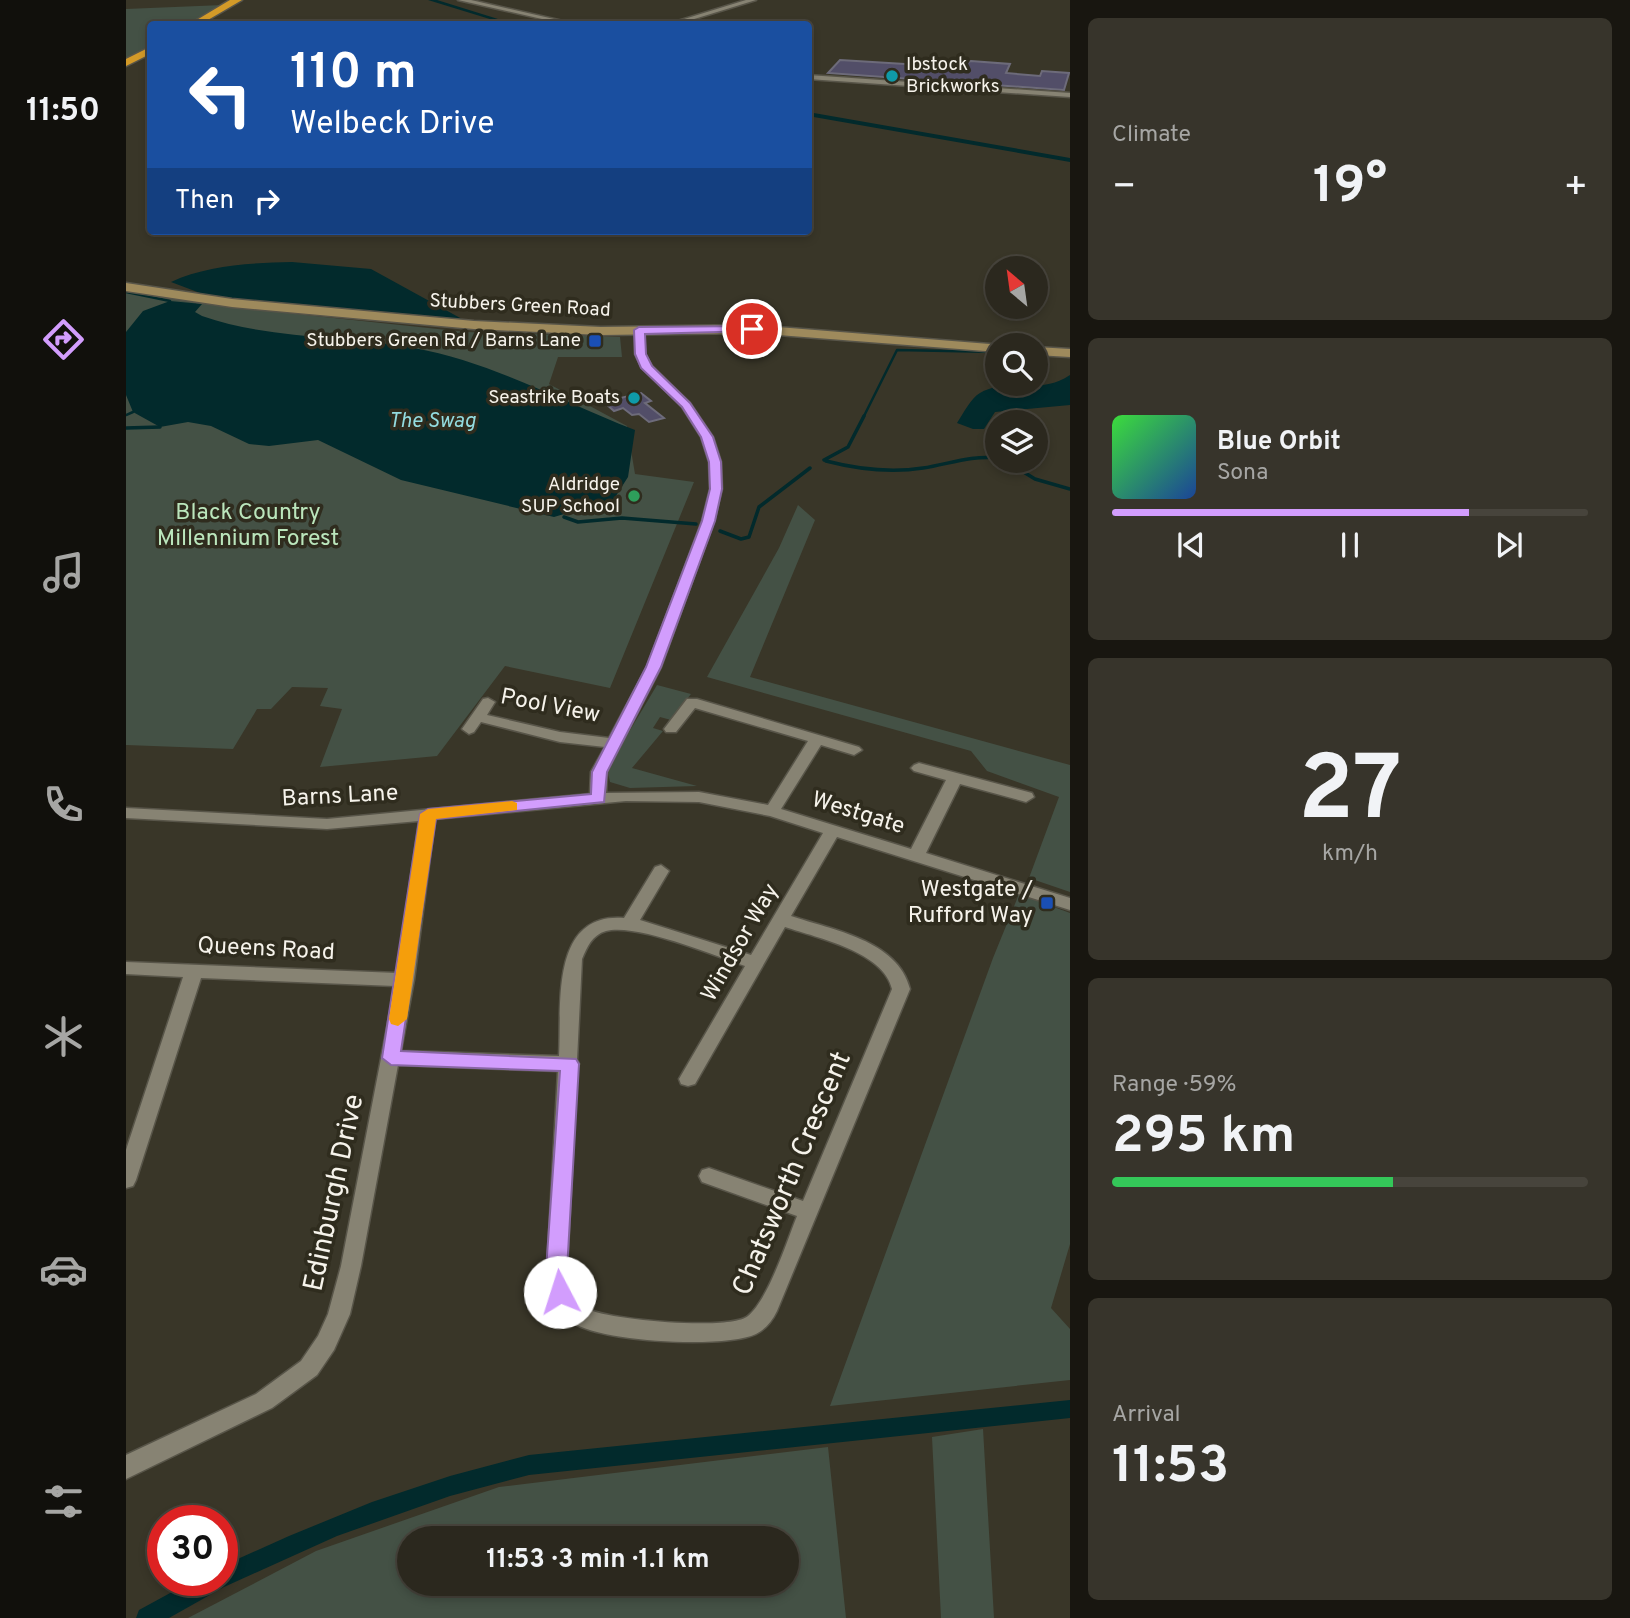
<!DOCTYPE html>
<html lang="en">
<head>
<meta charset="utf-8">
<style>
  body { margin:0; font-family:Overpass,sans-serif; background:#37342b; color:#f1f3f6; height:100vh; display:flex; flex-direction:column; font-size:26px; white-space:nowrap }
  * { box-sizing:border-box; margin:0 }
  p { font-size:23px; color:#a6a6a4 }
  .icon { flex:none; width:38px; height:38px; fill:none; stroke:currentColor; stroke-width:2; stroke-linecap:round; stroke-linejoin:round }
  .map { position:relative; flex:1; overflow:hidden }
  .sheet { display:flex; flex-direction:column; gap:18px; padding:18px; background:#181610; width:560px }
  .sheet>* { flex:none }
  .top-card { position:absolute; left:21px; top:21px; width:665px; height:214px; border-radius:7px; box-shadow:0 4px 10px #0003,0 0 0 2px #47443c; background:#1a4fa0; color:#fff; overflow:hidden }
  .needle { width:46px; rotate:331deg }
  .buttons { position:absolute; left:859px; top:256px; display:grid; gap:14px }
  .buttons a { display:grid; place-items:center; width:63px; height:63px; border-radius:50%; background:#2b281e; box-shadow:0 4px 10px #0003,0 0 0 2px #47443c; font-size:35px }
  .speed { position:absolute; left:21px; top:1505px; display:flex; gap:14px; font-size:35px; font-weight:700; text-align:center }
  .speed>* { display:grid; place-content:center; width:91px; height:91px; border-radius:50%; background:#2b281e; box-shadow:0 4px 10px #0003,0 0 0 2px #47443c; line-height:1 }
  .speed .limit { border:10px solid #d22; background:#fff; color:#111 }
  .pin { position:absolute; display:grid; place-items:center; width:60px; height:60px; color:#fff; margin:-30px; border:4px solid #fff; border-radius:50%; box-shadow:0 2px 7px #0007 }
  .me { position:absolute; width:77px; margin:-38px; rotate:355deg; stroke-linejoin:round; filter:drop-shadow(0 0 5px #0008) }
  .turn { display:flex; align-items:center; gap:24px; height:147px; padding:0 28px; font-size:32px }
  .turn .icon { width:91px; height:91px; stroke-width:2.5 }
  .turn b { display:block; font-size:49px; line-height:60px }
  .then { display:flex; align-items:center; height:66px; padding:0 28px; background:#0003; gap:14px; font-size:26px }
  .big { font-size:52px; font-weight:700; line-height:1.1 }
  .sheet .card { flex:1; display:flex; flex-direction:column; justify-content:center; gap:10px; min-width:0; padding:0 24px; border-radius:10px; background:#37342b }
  .sheet .dial { align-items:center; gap:0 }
  .dial b { font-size:91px; line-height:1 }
  .song { display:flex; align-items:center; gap:21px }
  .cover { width:84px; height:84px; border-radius:10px; background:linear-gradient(135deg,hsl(120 70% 55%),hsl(220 70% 35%)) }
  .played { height:7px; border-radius:4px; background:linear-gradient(90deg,#d29dfd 75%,#47443c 75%) }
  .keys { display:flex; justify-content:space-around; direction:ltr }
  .heat { display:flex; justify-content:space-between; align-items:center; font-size:38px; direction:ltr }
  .charge { height:10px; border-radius:5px; background:linear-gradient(90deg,#34c759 59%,#47443c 0) }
  .trip { position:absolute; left:271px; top:1526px; width:402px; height:70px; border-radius:35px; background:#2b281e; box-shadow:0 4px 10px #0003,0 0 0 2px #47443c; font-weight:700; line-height:70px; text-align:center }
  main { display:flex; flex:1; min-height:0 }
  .dock { display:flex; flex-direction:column; width:126px; justify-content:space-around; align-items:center; background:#11100c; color:#a6a6a4 }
  .dock .icon { width:49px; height:49px }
  .dock .selected { color:#d29dfd }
  .dock b { font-size:32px; color:#f1f3f6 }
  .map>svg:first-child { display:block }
  .green { fill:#445145; fill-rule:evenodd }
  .water { fill:#022a2c }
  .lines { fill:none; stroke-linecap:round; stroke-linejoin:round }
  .stream-far1 { stroke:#022a2c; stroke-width:2.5 }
  .stream { stroke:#022a2c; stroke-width:3.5 }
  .canal { fill:#022a2c; fill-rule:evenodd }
  .building { fill:#524e68; stroke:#6d6b7a; stroke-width:2 }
  .street-casing { stroke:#585549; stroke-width:3 }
  .secondary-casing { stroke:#585549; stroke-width:3 }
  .highway-casing { stroke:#585549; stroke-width:3 }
  .street { fill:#878373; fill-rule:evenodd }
  .secondary { fill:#9e8a5c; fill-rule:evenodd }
  .highway { fill:#d39a28; fill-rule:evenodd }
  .route { fill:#d29dfd; stroke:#8866a4; stroke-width:2 }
  .slow { fill:#f59e0b }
  .culture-dot { fill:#0f9aa8; stroke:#2f2c1e; stroke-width:2.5 }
  .transit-dot { fill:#1a4fb4; stroke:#2f2c1e; stroke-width:2.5 }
  .leisure-dot { fill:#2e9e5b; stroke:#2f2c1e; stroke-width:2.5 }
  .labels { text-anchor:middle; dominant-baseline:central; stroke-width:7; stroke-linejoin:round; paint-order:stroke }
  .far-poi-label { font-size:19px; fill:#f6f3eb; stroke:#2f2c1e; text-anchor:end }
  .far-street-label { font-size:19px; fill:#f6f3eb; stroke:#2f2c1e }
  .far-water-label { font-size:21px; font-style:italic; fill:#93dce0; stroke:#2f2c1e }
  .park-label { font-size:23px; fill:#bbe6bc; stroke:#2f2c1e }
  .street-label { font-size:23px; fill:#f6f3eb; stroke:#2f2c1e }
  .poi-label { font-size:23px; fill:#f6f3eb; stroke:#2f2c1e; text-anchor:end }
  .near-street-label { font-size:28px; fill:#f6f3eb; stroke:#2f2c1e }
</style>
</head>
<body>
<main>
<nav class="dock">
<b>11:50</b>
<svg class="icon selected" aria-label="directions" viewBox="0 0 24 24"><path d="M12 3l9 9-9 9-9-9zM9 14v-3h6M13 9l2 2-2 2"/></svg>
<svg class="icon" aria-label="music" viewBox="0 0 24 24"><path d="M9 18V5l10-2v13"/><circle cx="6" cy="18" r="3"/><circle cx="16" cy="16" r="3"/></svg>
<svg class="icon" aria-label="phone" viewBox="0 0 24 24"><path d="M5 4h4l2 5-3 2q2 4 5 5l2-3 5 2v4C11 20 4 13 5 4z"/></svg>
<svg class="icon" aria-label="climate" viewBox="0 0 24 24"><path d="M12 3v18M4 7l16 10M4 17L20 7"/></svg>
<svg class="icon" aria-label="car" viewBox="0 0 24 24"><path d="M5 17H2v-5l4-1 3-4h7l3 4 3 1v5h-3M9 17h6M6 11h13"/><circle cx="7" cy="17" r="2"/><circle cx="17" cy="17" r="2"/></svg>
<svg class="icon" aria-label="filters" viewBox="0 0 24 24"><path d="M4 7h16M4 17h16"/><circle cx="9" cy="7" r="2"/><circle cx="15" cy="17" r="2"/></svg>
</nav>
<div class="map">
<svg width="944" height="1618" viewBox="0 0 944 1618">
  <rect width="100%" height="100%" fill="#393628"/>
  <path class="green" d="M97,5L62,24H24V45L0,60V9Z
    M0,289L87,305L340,332L494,337L496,357H432L423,384L501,426L509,474L568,482L484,688L379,666L311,756L194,767L216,709L194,706L202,688L166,687L145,709H131L107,749L0,745Z
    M672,505L689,520L624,677L944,765V892L903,878L933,797L861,771L845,751L581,677L653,548Z
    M531,685L565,694L545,720L534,717L527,728L537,731L506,768L571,786L504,788L484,782L481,769Z
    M893,894L944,913V1244L925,1308L944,1329V1380L704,1406L867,958Z
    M857,1429L868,1618H815L806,1437Z
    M702,1447L720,1618H62L190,1551L373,1487ZM284,1538H662V1584H284Z"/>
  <path class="water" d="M166,262L245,269L336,319L104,299L82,296L45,282C81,265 126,263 166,262Z
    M44,301L76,304L69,312L76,316C145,340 218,335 288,348C366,362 436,402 509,430L502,477L488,499L428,517L275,480L192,440L143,446L123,444L85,426L62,422L34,427L7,412L0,395V332L17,311Z
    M944,375V405L869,412L858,429H847L831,423C837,414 845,398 854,393C881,377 914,396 944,375Z"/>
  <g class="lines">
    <path class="stream-far1" d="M0,292L44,301
      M0,415L7,412
      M737,418L771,350L872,352"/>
    <path class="stream" d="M0,428L34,427
      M698,460L722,447L738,416
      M878,460L909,479L944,489
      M700,461C731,469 765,473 797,468C823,464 845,455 872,458
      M438,517L452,522L496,518L570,524
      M594,531L615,539L623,537L633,507L684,468"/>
    <path class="canal" d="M302,0H311L388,24H380Z
      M682,112L944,158V162L682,116Z
      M944,1400V1418L403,1475L324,1496L211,1536L98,1587L43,1618H10L13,1610L68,1580H96V1566L163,1536L246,1502L324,1476L403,1455Z"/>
  </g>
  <path class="building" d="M714,60L779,64L787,61L830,66L845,61L884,64L880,73L914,76L916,71L943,73L938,90L702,73Z
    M515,393L525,401L519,403L538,418L523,422L513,414L506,415L497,408L488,411L478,402Z"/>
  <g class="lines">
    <defs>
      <path id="street" d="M332,0H345L450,24H438Z
        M620,0H630L552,24H542Z
        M682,75L944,93V97L682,79Z
        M509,328L518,330L519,354L526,366L564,403L587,437L595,462L596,489L588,521L535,667L481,772L480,793L573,792L642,805L682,741L569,708L550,732H540L538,729L561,699H571L733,747L736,750L728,755L695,745L655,809L785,849L820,780L788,771L785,768L788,765L793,763L906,793L908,797L900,802L834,784L800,853L944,898V910L711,837L665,916C706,930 772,940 784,989L651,1311C646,1321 640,1329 630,1334C599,1349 473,1342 446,1322C430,1309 424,1289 421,1270L432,1071L272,1065L235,1266L224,1314L208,1350L191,1375L146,1408L0,1479V1455L130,1394L175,1361L192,1336L202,1314L215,1266L269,986L75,978L10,1180L7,1186L0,1188V1150L57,977L0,974V962L271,973L293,821L201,829L0,818V808L201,819L464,794L465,772L479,747L434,742L355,722L348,732L343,734L336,729L357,699L362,698L369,702L361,715L434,732L483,738L521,667L576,521L584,489L583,462L575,437L556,407L516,368L509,354ZM500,801L573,802L644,816L697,833L625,955L514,920L543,871L535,865L529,867L498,918C423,912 436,1007 433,1056L275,1051L288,980L309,819ZM659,927C692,938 758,952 766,989L677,1201L583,1168L576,1170L573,1176L576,1182L671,1216C661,1241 642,1300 622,1316C604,1331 487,1320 464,1310C448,1303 444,1285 441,1270L451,1069L453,1064L451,1060L456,959C461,947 466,935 480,931C510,923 587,955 619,966L553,1079L555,1084L562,1086L569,1084Z"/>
      <path id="secondary" d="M0,283L106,299L348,321L475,327L626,325L876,345H872V352L626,333L475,335L348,329L106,307L0,291Z
        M910,347L944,349V357L910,355Z"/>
      <path id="highway" d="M104,0H116L75,24H64Z
        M24,47V54L0,66V59Z"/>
    </defs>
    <use href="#street" class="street-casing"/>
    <use href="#secondary" class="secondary-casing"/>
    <use href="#highway" class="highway-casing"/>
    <use href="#street" class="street"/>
    <use href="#secondary" class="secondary"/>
    <use href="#highway" class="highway"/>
  </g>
  <path class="route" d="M626,326L632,329L630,331L519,334L520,354L526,366L564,403L587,437L595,462L596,489L589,521L535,667L481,772L478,802L310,819L275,1051L450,1059L453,1064L441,1270L445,1292L442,1298L434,1301L427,1298L420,1270L434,1071L265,1065L256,1058L294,814L302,809L465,794L466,772L520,667L576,521L584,489L583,462L575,437L556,407L515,368L509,354L508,330L513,327Z"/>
  <path class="slow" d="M386,801L391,803V810L310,819L281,1019L272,1026L265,1024L263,1019L294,814L302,809Z"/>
  <g class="culture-dot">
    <circle cx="766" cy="76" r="7"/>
    <circle cx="508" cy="398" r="7"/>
  </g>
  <g class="transit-dot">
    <rect x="462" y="334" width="14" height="14" rx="3.5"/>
    <rect x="914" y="896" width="14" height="14" rx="3.5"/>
  </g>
  <circle class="leisure-dot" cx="508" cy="496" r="7"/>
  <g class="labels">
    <g class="far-poi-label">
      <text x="780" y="65" text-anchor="start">Ibstock<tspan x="780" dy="22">Brickworks</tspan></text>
      <text x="455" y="341">Stubbers Green Rd / Barns Lane</text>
      <text x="494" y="398">Seastrike Boats</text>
      <text x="494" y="485">Aldridge<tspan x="494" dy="22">SUP School</tspan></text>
    </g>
    <g class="far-street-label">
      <text transform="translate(394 306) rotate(3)">Stubbers Green Road</text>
    </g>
    <g class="far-water-label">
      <text x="306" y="421">The Swag</text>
    </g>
    <g class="park-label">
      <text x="122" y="513">Black Country<tspan x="122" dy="26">Millennium Forest</tspan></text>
    </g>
    <g class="street-label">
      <text transform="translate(424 707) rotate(11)">Pool View</text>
      <text transform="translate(214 797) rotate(-3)">Barns Lane</text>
      <text transform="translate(732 814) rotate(17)">Westgate</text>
      <text transform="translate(615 943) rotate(-60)">Windsor Way</text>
      <text transform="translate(140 950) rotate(3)">Queens Road</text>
    </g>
    <g class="poi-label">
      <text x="907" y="890">Westgate /<tspan x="907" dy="26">Rufford Way</tspan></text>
    </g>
    <g class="near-street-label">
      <text transform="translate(667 1174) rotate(-67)">Chatsworth Crescent</text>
      <text transform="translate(209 1193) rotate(-78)">Edinburgh Drive</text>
    </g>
  </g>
</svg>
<div class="buttons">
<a><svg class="needle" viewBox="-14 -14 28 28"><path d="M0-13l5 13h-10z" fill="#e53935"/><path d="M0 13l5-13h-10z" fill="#a6a6a4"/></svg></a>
<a><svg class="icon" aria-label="search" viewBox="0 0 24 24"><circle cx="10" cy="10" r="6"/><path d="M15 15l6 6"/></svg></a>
<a><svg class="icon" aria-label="layers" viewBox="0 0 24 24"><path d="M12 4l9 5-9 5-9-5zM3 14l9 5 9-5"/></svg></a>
</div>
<div class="speed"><div class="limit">30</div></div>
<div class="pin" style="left:626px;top:329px;background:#d93025"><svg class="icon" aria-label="arrive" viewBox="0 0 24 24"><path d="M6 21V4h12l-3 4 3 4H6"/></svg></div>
<svg class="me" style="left:434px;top:1292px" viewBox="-20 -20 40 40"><circle r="19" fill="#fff"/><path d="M0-13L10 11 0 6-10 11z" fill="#d29dfd"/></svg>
<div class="trip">11:53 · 3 min · 1.1 km</div>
<div class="top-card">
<div class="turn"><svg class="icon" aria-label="left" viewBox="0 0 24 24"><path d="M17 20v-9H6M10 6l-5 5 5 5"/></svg><div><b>110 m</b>Welbeck Drive</div></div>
<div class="then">Then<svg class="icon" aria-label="right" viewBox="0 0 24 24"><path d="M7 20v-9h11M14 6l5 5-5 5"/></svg></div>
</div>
</div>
<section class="sheet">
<div class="card"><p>Climate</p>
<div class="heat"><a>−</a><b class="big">19°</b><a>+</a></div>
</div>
<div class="card">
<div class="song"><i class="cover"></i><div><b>Blue Orbit</b><p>Sona</p></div></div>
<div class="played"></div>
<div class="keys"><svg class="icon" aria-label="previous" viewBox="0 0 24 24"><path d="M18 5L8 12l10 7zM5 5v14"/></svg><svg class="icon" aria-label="pause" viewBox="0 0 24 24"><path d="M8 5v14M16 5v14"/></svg><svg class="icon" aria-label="next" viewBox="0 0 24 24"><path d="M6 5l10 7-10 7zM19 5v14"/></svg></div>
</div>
<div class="card dial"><b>27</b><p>km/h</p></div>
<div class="card"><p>Range · 59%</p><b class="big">295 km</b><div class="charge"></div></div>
<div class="card"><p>Arrival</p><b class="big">11:53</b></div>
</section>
</main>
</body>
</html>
